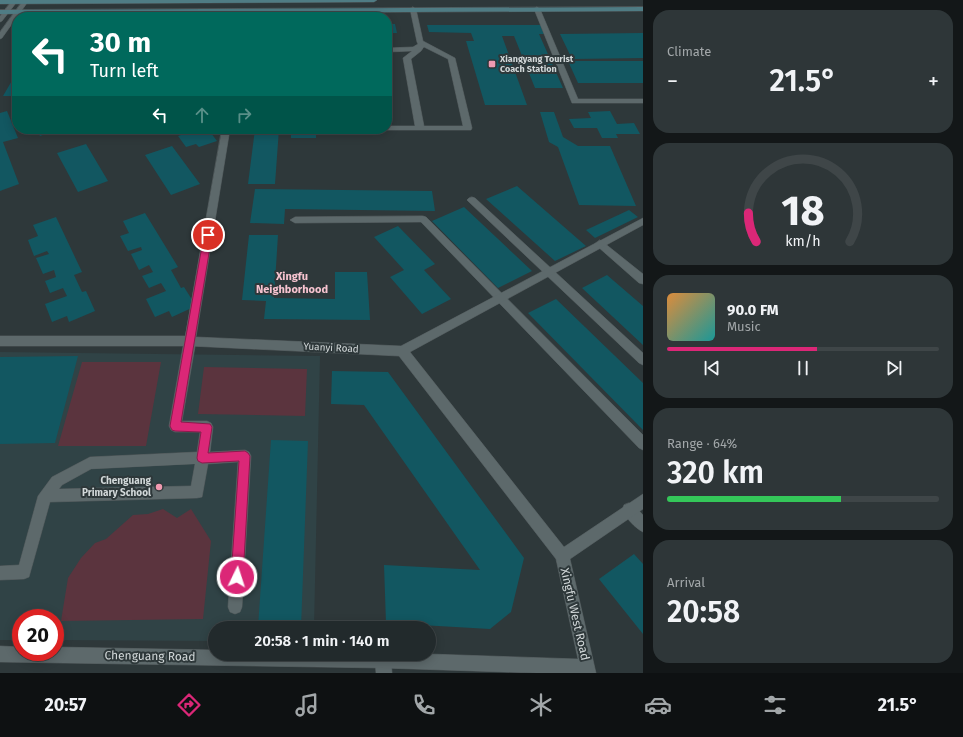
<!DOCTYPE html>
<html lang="en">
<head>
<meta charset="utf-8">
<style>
  body { margin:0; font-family:"Fira Sans",sans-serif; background:#2e3638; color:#f1f3f6; height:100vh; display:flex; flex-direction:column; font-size:15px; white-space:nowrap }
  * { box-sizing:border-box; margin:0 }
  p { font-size:13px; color:#a2a7a9 }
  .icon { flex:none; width:22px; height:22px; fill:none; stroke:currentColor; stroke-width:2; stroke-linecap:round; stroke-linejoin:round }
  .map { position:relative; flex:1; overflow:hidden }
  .sheet { display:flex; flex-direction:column; gap:10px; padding:10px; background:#131718; width:320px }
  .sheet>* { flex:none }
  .hud { position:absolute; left:12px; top:12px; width:380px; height:122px; border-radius:16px; box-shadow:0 2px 10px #0003,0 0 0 1px #3f4648; background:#00695c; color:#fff; overflow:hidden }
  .speed { position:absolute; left:12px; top:609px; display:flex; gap:8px; font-size:20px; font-weight:700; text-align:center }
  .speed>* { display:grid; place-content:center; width:52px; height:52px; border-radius:50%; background:#222a2c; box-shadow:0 2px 10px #0003,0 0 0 1px #3f4648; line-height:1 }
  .speed .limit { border:6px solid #d22; background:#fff; color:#111 }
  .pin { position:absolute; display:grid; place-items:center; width:34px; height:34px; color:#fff; margin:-17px; border:2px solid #fff; border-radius:50%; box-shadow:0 1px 4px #0007 }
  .me { position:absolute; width:44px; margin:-22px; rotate:4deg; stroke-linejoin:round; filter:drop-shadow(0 0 3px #0008) }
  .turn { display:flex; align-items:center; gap:14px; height:84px; padding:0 12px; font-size:18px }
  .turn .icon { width:52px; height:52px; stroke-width:2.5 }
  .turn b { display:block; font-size:28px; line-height:34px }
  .lanes { display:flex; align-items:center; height:38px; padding:0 12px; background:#0003; justify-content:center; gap:20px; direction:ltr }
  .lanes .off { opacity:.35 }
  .big { font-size:30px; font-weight:600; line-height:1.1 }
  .sheet .widget { flex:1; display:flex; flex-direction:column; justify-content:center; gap:6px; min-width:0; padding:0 14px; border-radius:16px; background:#2e3638 }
  .sheet .dial { align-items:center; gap:0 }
  .dial svg { height:104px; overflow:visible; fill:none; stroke:#3f4648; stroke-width:7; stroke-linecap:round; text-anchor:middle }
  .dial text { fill:#f1f3f6; stroke:none }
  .song { display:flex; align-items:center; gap:12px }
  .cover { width:48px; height:48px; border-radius:6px; background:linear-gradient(135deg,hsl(30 70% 55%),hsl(180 70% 35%)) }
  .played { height:4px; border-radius:2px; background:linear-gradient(90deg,#db2777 55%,#3f4648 55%) }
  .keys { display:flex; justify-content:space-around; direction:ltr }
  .heat { display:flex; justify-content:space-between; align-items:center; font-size:22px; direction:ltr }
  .charge { height:6px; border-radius:3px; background:linear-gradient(90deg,#34c759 64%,#3f4648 0) }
  .trip { position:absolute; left:208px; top:621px; width:228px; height:40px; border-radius:20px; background:#222a2c; box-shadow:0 2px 10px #0003,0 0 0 1px #3f4648; font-weight:600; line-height:40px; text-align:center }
  .menu { display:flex; height:64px; justify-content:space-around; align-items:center; background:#0e1112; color:#a2a7a9 }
  .menu .icon { width:28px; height:28px }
  .menu .current { color:#db2777 }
  .menu b { font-size:18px; color:#f1f3f6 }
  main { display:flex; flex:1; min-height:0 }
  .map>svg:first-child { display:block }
  .built { fill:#304346 }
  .green { fill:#5b343e }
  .building { fill:#125761 }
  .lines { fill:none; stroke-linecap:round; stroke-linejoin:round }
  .service-casing { stroke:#4e5658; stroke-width:1 }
  .minor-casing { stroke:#4e5658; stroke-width:1 }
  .tertiary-casing { stroke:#4e5658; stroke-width:1 }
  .secondary-casing { stroke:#4e5658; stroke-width:1 }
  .service { fill:#5d696b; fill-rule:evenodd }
  .minor { fill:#5d696b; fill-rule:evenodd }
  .tertiary { fill:#5d696b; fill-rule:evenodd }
  .secondary { fill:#4f7c84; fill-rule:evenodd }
  .route { fill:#db2777; stroke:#8e194d }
  .poi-dot { fill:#f19ab1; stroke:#2e383a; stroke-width:1.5 }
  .labels { text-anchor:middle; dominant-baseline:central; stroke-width:4; stroke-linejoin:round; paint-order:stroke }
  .far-poi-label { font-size:9px; font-weight:bold; fill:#d2d8d9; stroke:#2e383a; text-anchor:start }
  .street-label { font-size:10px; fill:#d2d8d9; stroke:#2e383a }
  .poi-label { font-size:10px; font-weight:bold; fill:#d2d8d9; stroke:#2e383a; text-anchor:end }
  .neighbourhood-label { font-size:11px; font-weight:bold; fill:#f7c4d0; stroke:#2e383a }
  .near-street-label { font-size:12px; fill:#d2d8d9; stroke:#2e383a }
</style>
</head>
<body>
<main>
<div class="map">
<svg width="643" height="673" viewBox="0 0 643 673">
  <rect width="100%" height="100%" fill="#2e383a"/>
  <path class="built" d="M0,352L320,356L314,628H215V641L55,640V618H21V640H0Z"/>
  <path class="green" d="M82,362H161L146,446H58Z
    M204,367L307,369L305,416L198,414Z
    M163,509L177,518L191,509L211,541L203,619L61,621L68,578L81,558L95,543L106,539L133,515L148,514Z"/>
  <path class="building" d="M387,24H395L397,33H387Z
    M427,25H542L546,34H539L563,88H535L514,36H502L527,105H485L466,41H474L471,33L429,32Z
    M643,33V58L572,59L560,34Z
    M568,61H643V83H578Z
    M17,72V90L13,96H3Z
    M7,111L18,138L3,142L19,184L0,191V113Z
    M610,111L617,124L634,123L640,134H616L618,138H602L597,128H574L569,119L591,118L588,112Z
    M540,112H554L563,137L578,146H610L636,206L579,205L558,147L549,142Z
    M36,129H60L40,136Z
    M192,129H208L217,141L199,147L196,144L186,147L178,136L193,131Z
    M255,129H279L275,184H248Z
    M291,129H316V138H291Z
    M86,144L108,181L78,192L57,153Z
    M172,146L200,184L171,195L145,155Z
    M517,186L586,246L555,261L486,199Z
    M255,189L432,191L435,211L285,209L284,224L250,223Z
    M464,207L532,271L498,288L432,221Z
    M629,210L638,217L595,238L586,230Z
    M145,213L178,267L171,270L181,288L184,287L196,306L172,317L169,311L155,317L146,299L166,291L161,283L149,288L142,276L153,272L149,265L139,270L131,254L142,250L141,247L128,251L120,236L129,233L123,221Z
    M56,217L82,272L74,275L82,292L86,291L95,311L69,322L67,316L52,322L45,304L67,296L63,288L50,293L45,281L56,277L54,270L43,274L36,258L49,254L47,251L34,256L28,240L38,236L33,225Z
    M398,226L435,264L424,270L451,299L422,314L390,277L404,270L374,237Z
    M249,235H278L274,298L335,299V272H367L370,320L264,319L266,301L242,300Z
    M607,275L643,306V345L582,288Z
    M556,299L643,383V430L528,313Z
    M78,356L55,443L0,444V357Z
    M332,371L388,372L524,558L511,612L490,629L386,623L384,565L480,570L364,405L331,404Z
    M271,440L308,441L301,628L258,627Z
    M634,554L643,564V634L599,579Z"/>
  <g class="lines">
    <defs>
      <path id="service" d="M413,7L416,9L423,41L455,58L472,128L471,130H387L384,129H387V126H415L403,58L412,51L387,52V48L413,47L418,44L417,42L410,9ZM424,47L448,59L463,126H424L411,59L421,51Z
        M537,7L540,9L578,99H643V103H572L534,9Z
        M472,197L475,198L643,353V365L639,363L469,202L467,200L469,198Z
        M423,216L426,217L643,435V450L639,448L421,222L295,223L290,220L295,217Z
        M600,240L603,242L643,274V284L639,283L597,246L595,244Z
        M190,336L194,338L196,341L182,421H207L211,423L213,427L210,452L245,450L249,452L251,456L242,607L240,612L235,614L230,612L228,607L238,462L208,464L202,497L197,498L50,502L29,577L24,579L0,580V566L19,565L38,496L52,477L90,457L197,452L200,432H175L171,430L169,426L184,341L186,338ZM195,464L191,486L59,489L62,485L91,469Z
        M629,503L634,505L643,515V532C635,528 626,518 622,510L624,505Z
        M378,655H388L391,660L392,673H376L375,660Z"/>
      <path id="minor" d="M244,9L249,10L248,17H242Z
        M222,129H230L196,337L401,346L643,218V225L410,352L564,547L643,494V509L570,559L596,673H536L383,668L0,662V646L21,647V652H55V647L215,650V654H429L578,659L556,559L399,356L190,346H0V336H185Z"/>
      <path id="tertiary" d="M11,2L16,3L2,21L0,22V16Z
        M22,2L27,3L2,38L0,39V32Z"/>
      <path id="secondary" d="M0,0H377L374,2L0,4Z
        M643,7V11L0,14V10Z"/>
    </defs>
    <use href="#service" class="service-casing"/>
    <use href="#minor" class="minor-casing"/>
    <use href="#tertiary" class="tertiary-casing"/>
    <use href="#secondary" class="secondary-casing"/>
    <use href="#service" class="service"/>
    <use href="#minor" class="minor"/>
    <use href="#tertiary" class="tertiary"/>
    <use href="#secondary" class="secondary"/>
  </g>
  <path class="route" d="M208,232L212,235L181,422L210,424L212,427L208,453L245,451L248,453L250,456L243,577L241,581L237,583L233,581L231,577L239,461L202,463L198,461L197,458L201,432L175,431L172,430L170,426L204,235Z"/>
  <g class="poi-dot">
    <rect x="488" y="60" width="8" height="8" rx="2"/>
    <circle cx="159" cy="487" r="4"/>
  </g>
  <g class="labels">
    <g class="far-poi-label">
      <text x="500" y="59">Xiangyang Tourist<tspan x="500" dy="10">Coach Station</tspan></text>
    </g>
    <g class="street-label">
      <text transform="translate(331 348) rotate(3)">Yuanyi Road</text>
    </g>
    <g class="poi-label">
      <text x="151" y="481">Chenguang<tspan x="151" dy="12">Primary School</tspan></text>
    </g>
    <g class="neighbourhood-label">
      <text x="292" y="276">Xingfu<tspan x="292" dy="13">Neighborhood</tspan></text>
    </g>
    <g class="near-street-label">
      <text transform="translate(575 614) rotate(77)">Xingfu West Road</text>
      <text transform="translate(150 656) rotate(1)">Chenguang Road</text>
    </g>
  </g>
</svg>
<div class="speed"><div class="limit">20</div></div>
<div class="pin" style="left:208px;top:235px;background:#d93025"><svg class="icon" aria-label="arrive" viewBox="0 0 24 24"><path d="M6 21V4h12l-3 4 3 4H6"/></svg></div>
<svg class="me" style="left:237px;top:577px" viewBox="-20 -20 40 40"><circle r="17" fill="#db2777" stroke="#fff" stroke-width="3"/><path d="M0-11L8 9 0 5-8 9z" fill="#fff"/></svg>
<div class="trip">20:58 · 1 min · 140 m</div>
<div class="hud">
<div class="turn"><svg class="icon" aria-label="left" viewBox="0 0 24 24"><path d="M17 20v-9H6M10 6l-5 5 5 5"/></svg><div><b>30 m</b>Turn left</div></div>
<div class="lanes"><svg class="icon" aria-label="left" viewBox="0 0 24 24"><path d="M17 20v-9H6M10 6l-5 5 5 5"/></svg><svg class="icon off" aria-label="ahead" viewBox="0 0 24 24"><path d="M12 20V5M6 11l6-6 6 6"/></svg><svg class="icon off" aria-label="right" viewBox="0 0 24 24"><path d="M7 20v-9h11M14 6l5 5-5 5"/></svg></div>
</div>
</div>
<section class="sheet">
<div class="widget"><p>Climate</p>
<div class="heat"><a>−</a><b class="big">21.5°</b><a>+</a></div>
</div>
<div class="widget dial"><svg viewBox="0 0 100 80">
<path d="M14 69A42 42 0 1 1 86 69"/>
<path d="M14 69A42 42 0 0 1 8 47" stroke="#db2777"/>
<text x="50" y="56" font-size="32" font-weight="700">18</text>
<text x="50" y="72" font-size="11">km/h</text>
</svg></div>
<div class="widget">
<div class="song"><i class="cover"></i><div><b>90.0 FM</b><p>Music</p></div></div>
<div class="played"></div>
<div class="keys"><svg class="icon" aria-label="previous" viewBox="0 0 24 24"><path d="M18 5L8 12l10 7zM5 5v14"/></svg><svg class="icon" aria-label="pause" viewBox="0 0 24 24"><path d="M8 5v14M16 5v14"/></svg><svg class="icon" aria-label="next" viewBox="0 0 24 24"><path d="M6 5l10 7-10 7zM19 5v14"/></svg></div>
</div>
<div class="widget"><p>Range · 64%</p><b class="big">320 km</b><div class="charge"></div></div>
<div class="widget"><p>Arrival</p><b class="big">20:58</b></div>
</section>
</main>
<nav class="menu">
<b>20:57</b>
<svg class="icon current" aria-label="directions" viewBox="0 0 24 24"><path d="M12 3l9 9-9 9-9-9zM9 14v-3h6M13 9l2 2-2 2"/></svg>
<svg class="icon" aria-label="music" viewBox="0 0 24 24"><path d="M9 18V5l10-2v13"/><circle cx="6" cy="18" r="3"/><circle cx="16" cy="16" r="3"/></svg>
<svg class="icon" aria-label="phone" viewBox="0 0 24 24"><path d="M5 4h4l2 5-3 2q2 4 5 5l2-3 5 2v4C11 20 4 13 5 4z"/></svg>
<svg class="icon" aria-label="climate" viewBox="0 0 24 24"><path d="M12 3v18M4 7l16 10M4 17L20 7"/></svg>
<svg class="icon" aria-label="car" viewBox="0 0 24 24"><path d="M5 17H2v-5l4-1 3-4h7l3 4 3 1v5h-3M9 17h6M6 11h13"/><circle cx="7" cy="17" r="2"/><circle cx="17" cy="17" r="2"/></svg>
<svg class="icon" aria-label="filters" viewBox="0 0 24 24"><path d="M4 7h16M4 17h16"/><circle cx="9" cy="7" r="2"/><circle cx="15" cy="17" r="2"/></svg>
<b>21.5°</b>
</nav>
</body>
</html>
